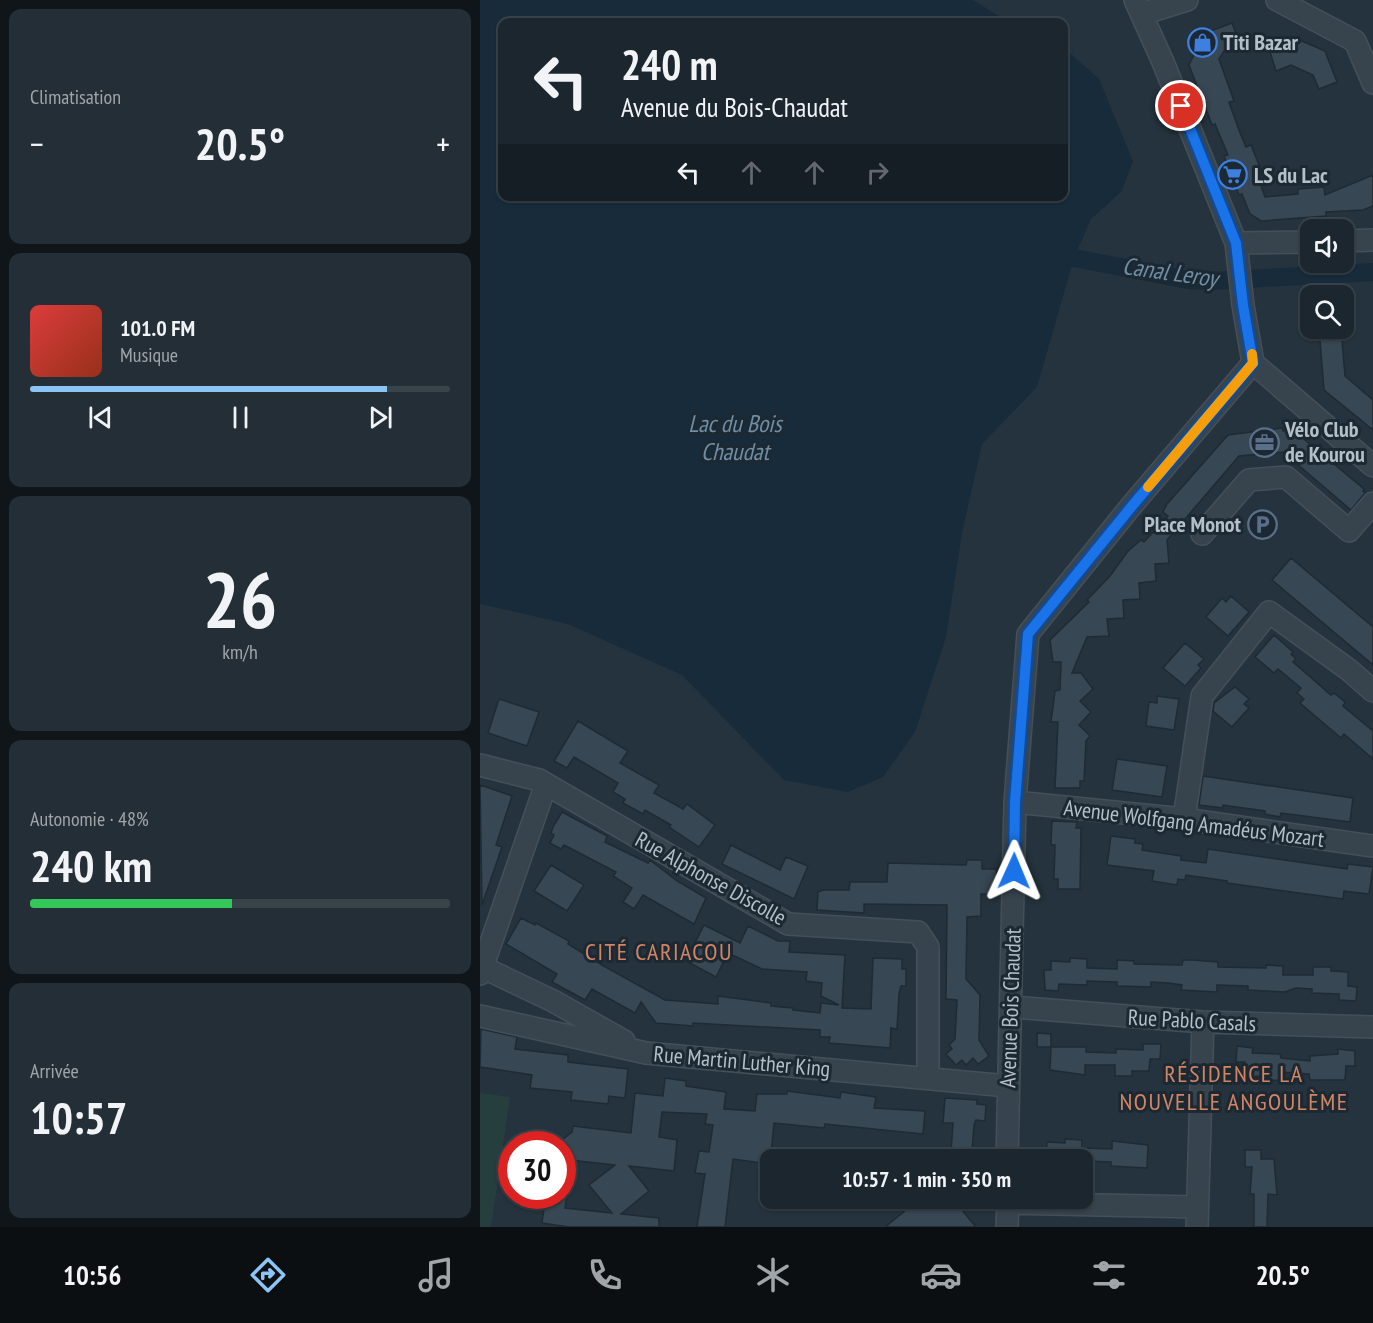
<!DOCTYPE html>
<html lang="fr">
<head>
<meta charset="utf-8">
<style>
  body { margin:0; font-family:"PT Sans Narrow",sans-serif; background:#242e36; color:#f1f3f6; height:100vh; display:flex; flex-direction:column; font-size:22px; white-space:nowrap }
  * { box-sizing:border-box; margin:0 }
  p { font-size:20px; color:#a0a5aa }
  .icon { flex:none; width:33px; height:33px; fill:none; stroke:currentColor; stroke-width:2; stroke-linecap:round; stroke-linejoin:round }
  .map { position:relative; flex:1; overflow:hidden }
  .drawer { display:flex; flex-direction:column; gap:9px; padding:9px; background:#0f1519; width:480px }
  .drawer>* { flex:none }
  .hud { position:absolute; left:18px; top:18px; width:570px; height:183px; border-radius:12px; box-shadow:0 2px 4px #0004,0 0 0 2px #39434a; background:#1b262e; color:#f1f3f6; overflow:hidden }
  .controls { position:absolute; left:820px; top:219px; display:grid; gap:12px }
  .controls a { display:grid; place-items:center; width:54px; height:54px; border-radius:12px; background:#1b262e; box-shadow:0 2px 4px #0004,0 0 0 2px #39434a; font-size:30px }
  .speed { position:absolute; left:18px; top:1131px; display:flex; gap:12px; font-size:30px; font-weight:700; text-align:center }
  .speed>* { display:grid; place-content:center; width:78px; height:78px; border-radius:50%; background:#1b262e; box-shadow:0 2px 4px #0004,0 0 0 2px #39434a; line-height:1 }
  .speed .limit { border:9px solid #d22; background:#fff; color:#111 }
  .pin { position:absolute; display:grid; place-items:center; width:51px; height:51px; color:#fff; margin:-26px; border:3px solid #fff; border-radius:50%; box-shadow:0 2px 6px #0007 }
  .me { position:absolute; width:66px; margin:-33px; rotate:1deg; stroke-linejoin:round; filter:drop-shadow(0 0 4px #0008) }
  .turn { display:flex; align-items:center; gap:21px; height:126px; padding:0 24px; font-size:27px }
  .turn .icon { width:78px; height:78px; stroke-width:2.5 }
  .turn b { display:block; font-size:42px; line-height:51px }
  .lanes { display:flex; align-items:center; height:57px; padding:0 24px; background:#0003; justify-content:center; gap:30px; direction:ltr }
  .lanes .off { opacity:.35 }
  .big { font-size:45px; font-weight:800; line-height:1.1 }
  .drawer .widget { flex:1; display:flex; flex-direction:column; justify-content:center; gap:9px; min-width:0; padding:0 21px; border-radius:12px; background:#242e36 }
  .drawer .dial { align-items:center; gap:0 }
  .dial b { font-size:78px; line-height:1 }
  .song { display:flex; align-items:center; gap:18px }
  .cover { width:72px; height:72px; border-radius:9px; background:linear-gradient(135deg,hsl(0 70% 55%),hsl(10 70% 35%)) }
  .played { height:6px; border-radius:3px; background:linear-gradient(90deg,#8cc4f5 85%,#39434a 85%) }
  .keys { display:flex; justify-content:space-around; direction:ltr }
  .heat { display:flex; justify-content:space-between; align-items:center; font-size:33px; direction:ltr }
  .charge { height:9px; border-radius:4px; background:linear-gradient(90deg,#34c759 48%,#39434a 0) }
  .trip { position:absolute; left:280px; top:1149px; width:333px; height:60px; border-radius:12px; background:#1b262e; box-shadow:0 2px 4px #0004,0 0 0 2px #39434a; font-weight:800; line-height:60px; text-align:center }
  .dock { display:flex; height:96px; justify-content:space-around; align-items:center; background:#0b0f12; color:#a0a5aa }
  .dock .icon { width:42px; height:42px }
  .dock .on { color:#8cc4f5 }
  .dock b { font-size:27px; color:#f1f3f6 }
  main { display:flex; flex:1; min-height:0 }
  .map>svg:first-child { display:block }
  .green { fill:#263e3e }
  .water { fill:#182b3b }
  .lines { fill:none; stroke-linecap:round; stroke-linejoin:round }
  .canal { stroke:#182b3b; stroke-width:18 }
  .building { fill:#374753; stroke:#1f2b34; stroke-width:1.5 }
  .minor-casing { stroke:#445059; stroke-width:24 }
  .minor { stroke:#38444d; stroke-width:21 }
  .route-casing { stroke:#114b97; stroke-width:15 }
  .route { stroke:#1a73e8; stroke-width:10 }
  .slow { stroke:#f59e0b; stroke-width:10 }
  .labels { text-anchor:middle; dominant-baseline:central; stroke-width:6; stroke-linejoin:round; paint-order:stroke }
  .poi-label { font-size:22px; font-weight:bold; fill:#b4bfc8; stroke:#1d2932; text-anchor:start }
  .street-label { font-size:22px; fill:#b4bfc8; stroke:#1d2932 }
  .water-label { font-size:24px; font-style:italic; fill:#6e8ea6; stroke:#1d2932 }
  .neighbourhood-label { font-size:24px; letter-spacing:1.5px; fill:#d28565; stroke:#1d2932 }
</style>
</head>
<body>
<main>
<section class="drawer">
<div class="widget"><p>Climatisation</p>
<div class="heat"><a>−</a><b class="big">20.5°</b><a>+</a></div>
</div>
<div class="widget">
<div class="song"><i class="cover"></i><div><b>101.0 FM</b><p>Musique</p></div></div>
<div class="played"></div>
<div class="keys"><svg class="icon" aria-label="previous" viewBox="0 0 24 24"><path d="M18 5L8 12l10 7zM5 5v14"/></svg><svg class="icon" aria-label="pause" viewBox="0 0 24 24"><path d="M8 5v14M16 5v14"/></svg><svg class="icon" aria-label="next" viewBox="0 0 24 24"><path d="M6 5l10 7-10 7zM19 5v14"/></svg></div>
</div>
<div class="widget dial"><b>26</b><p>km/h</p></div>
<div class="widget"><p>Autonomie · 48%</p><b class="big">240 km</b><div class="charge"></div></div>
<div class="widget"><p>Arrivée</p><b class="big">10:57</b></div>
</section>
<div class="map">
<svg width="893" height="1227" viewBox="0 0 893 1227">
  <rect width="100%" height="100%" fill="#24333d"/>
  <path class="green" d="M0,1093L30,1097L11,1227H0Z"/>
  <path class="water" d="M0,0H493L528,22H22V196H584V48L619,79L653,161L642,191L611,219L594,258L557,387L502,444L482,533L466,637L435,732L403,777L368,792L304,780L202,675L88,624L0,604Z"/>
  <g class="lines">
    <path class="canal" d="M594,258L708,280L731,281L893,272"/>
  </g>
  <path class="building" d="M752,23L757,36L750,39L753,46L744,51L739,59L754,101L749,102L760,133L766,147L771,145L781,170L776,172L785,197L818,194V189L844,187L845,195L893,175V206L883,210L846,212V216L781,221L770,214L762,194L759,195L744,156L748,155L735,124L732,125L709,65L725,33Z
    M822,41L845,51L857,82L839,89L833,75L811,65L796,71L790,52Z
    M839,328H861L865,376L893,400V430L844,390Z
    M802,428L803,431L811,430L819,435L884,489L883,491L885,493L871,510L803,452L759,456L687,540L689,563L675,564L676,581L659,583L660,599L643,600L644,618L627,619L629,636L607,637L592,673H601L613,689L600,701L611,712L599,725L610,736L606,741L604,781H600V788H575L578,722H571L575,691L580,690L581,662H573L570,640L609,602L607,600L630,576L648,551L661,540L664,542L688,516L683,512L687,504L748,435Z
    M811,558L893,627V665L792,580Z
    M751,596L769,612L748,636L726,617L742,598L746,602Z
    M794,635L813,652L811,654L816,659L813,662L851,695L854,693L865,702L863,706L893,731V759L864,734L861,738L820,703L824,699L817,693L821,688L798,669L794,673L775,657Z
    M705,643L724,659L718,665L721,668L705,686L683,668Z
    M755,687L769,699L764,704L769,708L752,727L733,711L734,703Z
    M677,696L699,699L694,730L666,726L669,702L677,703Z
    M19,699L59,712L47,746L8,733Z
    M98,721L148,751L140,763L179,785L174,793L203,809L207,804L235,825L219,847L189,827L191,825L165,810L163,814L143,803L145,799L133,792L138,783L94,757L87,768L74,761Z
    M637,759L687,766L682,797L632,790Z
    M723,776L873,798L870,822L801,813L800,817L785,814V811L743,805V808L719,805Z
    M0,785L32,796L16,845L22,847L2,905Z
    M82,812L127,836L125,842L168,863L170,860L197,881L226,898L214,924L163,895L154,909L143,902L152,888L133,876L136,872L84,845L81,849L70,843L74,835L71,833L73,827Z
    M572,821L597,822L596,828H601L600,889H578V879H574L575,845H571Z
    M631,836L655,839V843L663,844L662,850L701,856V860L726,863L728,849L867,869L868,864L893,867L889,894L864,891L863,899L747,883V881L706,875L705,880L698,879L697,885L672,881L674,871L627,865Z
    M251,845L300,870L306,857L328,866L314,899L242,864Z
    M487,860H502V869H516L517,876L515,894H501V916L487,917L486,979L500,995L499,1040L509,1056L498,1064L493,1058L486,1065L482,1060L476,1065L466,1054L472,1049L469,1045L475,1039L477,1000L466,999L467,905L384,904V913L337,910L338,892L343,890H369L370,882H407L408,863L486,865Z
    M71,865L104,885L87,911L54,891Z
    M41,918L55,925L56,923L89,941L88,944L122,965L185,1000L238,1004V996L291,1003V1006L313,1008V1010L340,1013L341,1003L359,1005L341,996L342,983L326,981L327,972L282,969L248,953L236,977L206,961L224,925L260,943L268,926L298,941H310L309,952L365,955L362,1008L391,1009L393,958L422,959V969H426V986H421L419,994L417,1029L411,1028L410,1048L349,1043L350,1037H340V1030L213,1023V1026L176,1023L161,1002L155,1013L112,989L105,1000L72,982L77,974L26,944Z
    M590,958L607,959V968L637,969V960L654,961V964L702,965L703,960H712L738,962V967L786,968V965L803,966V975H833V967H851V971L868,972V986L877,987L876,1001L859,1000V994L832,993V989L816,988L805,992L768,990V986L737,985V992L701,990L702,985L688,983L671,982V987L637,986V982L607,981V985L579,984L578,991L565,990L564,970H571V961L590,962Z
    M1,1029L37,1037L35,1049L88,1055V1062L148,1069L145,1098L129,1096L128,1104L91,1100L92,1092L50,1088L52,1075L0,1067Z
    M557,1033L571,1034V1047H557Z
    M663,1044H681L680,1059H670L669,1071H652V1076H635V1065H605V1075L570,1070L571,1047H606V1052L636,1053V1049L663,1050Z
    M757,1046L773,1048L772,1053L800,1054L801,1058L830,1061V1056L858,1054V1049L875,1051V1066H866L865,1080H830L829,1074L799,1072V1080L783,1081V1076L765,1077V1062H756Z
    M185,1078L206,1081V1086L246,1092L244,1109L275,1111L277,1094H307V1091L360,1098L361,1092L396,1097L394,1108L445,1111L443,1134L345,1124L344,1128L294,1123L290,1164L253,1159L245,1227H217L225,1174L215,1173L219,1151L229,1152L233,1125L225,1124L227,1114L182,1112L179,1137L197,1140L194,1171L149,1166L169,1191L141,1214L179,1218V1227H89L62,1223L66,1196H87L85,1208L132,1213L109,1185L135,1165L90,1160L82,1151V1140L92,1132L93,1126L151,1133L155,1093L183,1096Z
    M465,1098L497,1100V1104L506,1105L505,1121L496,1120L494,1125L492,1153L471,1152L473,1123H463Z
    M585,1139L602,1140L601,1160H566L567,1142L585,1143Z
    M632,1141L668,1145L667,1168L631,1166V1162L603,1161V1148L632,1149Z
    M765,1150H781V1159H794L797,1195L788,1194L787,1227H774V1194H770L772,1167H765Z
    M441,1198H472L496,1227H405Z"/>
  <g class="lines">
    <defs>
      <path id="minor" d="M655,0L683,62L756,243L763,305L773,363
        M797,0L875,41L893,83
        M662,14L707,0
        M864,241L893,240
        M756,243L831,242
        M773,363L893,466
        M722,534L769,480L806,477L869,531L893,503
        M0,765L59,780L308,924L438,932L448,947V1076
        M535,802L704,819L893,846
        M704,819L722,696L789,612L869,670L893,691
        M2,967L73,1001L144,1041
        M0,974L66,784
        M532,1007L723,1022L893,1027
        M0,1016L166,1053L528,1086
        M527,1160L535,802L548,634L652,505L773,363
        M528,1203L717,1207
        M527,1227L528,1198
        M717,1227L723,1022"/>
    </defs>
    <use href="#minor" class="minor-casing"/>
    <use href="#minor" class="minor"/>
  </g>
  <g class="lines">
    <defs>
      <path id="route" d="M534,871L535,802L548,634L652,506L773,363L763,305L756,243L701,106"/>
    </defs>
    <use href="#route" class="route-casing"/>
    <use href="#route" class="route"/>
    <path class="slow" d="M668,487L773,363L772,354"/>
  </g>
  <defs>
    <symbol id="shop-ring" viewBox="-11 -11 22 22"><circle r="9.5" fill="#1d2932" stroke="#3f7fe0" stroke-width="1.5"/><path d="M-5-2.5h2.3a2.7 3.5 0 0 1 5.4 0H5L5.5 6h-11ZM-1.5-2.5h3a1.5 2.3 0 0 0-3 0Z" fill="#3f7fe0"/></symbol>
    <symbol id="supermarket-ring" viewBox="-11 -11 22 22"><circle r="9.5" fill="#1d2932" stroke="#3f7fe0" stroke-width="1.5"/><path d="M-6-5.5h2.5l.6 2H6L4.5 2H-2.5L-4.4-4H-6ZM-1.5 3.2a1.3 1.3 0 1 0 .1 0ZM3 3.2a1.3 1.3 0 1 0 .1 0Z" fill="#3f7fe0"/></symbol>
    <symbol id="office-ring" viewBox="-11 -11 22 22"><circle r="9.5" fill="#1d2932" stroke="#5c6f8a" stroke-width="1.5"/><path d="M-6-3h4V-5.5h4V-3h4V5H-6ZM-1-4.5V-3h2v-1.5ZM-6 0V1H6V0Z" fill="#5c6f8a"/></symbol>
    <symbol id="parking-ring" viewBox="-11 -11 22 22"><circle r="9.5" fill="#1d2932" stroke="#5c6f8a" stroke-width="1.5"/><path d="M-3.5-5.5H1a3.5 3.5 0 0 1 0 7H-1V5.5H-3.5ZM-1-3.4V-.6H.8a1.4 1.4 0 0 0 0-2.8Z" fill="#5c6f8a"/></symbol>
  </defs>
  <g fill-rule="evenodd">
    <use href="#shop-ring" x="706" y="26" width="33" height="33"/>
    <use href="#supermarket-ring" x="736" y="158" width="33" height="33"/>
    <use href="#office-ring" x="768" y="426" width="33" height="33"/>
    <use href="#parking-ring" x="766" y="508" width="33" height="33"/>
  </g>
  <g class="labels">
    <g class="poi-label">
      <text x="743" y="42">Titi Bazar</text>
      <text x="774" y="175">LS du Lac</text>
      <text x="805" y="429">Vélo Club<tspan x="805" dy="25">de Kourou</tspan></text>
      <text x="761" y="524" text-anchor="end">Place Monot</text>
    </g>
    <g class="street-label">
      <text transform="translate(714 823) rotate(7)">Avenue Wolfgang Amadéus Mozart</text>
      <text transform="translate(231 878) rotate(29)">Rue Alphonse Discolle</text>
      <text transform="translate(530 1008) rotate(-88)">Avenue Bois Chaudat</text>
      <text transform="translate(712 1020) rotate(3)">Rue Pablo Casals</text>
      <text transform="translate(262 1061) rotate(5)">Rue Martin Luther King</text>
    </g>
    <g class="water-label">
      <text transform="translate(690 272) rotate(8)">Canal Leroy</text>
      <text x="255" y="423">Lac du Bois<tspan x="255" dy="28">Chaudat</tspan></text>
    </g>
    <g class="neighbourhood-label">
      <text x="179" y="951">CITÉ CARIACOU</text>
      <text x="754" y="1073">RÉSIDENCE LA<tspan x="754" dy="28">NOUVELLE ANGOULÈME</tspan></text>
    </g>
  </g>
</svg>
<div class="controls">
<a><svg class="icon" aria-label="sound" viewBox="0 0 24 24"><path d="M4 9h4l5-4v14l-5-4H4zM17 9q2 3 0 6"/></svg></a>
<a><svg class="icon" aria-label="search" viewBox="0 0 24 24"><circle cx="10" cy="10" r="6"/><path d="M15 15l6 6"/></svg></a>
</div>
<div class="speed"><div class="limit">30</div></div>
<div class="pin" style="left:701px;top:106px;background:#d93025"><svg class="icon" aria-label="arrive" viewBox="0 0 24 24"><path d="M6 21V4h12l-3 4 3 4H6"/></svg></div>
<svg class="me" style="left:534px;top:871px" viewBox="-20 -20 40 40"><path d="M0-17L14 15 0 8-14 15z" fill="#1a73e8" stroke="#fff" stroke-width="4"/></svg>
<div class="trip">10:57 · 1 min · 350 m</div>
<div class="hud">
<div class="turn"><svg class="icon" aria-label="left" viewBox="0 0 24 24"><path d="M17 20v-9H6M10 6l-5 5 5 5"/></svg><div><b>240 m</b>Avenue du Bois-Chaudat</div></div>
<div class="lanes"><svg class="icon" aria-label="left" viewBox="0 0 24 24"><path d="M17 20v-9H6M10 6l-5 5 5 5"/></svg><svg class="icon off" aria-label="ahead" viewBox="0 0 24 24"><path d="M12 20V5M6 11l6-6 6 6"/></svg><svg class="icon off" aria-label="ahead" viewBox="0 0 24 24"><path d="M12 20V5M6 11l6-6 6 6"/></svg><svg class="icon off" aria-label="right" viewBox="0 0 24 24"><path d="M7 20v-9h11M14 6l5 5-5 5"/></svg></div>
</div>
</div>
</main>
<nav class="dock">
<b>10:56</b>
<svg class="icon on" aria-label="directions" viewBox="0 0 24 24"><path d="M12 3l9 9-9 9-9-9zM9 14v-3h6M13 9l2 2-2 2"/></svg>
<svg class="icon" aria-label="music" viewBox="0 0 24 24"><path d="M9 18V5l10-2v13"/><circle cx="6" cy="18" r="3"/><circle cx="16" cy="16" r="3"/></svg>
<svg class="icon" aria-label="phone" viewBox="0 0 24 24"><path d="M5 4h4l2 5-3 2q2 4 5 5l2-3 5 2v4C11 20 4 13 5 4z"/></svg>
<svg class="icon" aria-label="climate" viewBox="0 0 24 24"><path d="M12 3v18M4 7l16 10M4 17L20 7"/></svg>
<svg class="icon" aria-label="car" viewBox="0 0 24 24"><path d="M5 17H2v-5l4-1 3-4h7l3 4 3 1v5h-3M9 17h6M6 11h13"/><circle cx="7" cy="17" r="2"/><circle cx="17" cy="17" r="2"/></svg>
<svg class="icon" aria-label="filters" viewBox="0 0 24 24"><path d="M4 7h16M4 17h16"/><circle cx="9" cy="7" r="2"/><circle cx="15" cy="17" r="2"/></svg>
<b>20.5°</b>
</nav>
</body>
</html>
